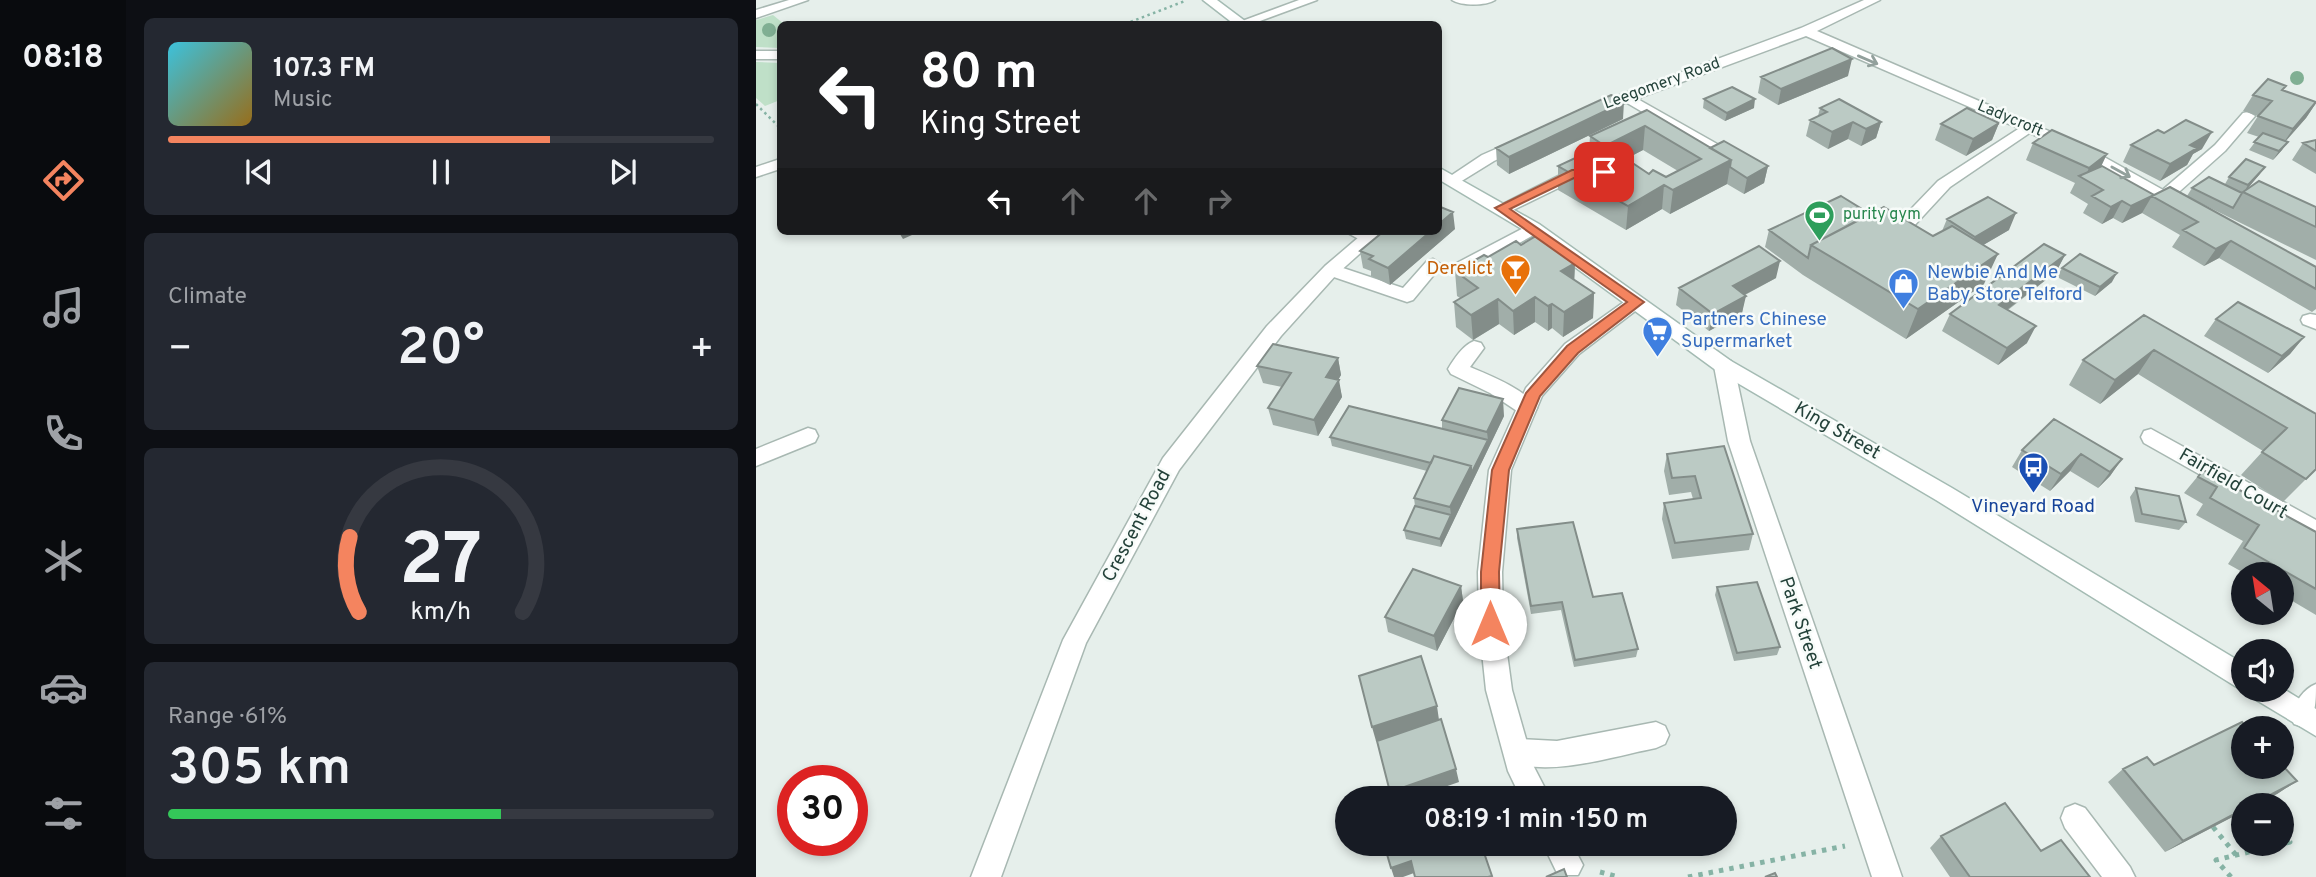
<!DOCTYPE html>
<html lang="en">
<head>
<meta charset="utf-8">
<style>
  body { margin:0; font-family:Overpass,sans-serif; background:#242831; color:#f1f3f6; height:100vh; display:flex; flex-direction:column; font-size:26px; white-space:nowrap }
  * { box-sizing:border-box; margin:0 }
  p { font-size:23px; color:#9ea1a6 }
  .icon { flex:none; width:38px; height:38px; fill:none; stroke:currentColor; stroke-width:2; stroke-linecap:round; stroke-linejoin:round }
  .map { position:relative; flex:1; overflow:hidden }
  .side { display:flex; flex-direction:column; gap:18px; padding:18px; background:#0d0f14; width:630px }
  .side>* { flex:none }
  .hud { position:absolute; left:21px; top:21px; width:665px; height:214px; border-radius:10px; box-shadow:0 4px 10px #0003; background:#202124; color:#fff; overflow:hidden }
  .needle { width:46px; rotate:330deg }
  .tools { position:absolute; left:1475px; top:562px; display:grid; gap:14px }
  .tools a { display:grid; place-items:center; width:63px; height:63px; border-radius:50%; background:#171b24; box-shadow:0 4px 10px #0003; font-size:35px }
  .speed { position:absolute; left:21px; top:765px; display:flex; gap:14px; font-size:35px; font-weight:700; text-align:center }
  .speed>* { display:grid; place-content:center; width:91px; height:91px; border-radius:50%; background:#171b24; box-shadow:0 4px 10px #0003; line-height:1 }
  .speed .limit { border:10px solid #d22; background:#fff; color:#111 }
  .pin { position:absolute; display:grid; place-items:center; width:60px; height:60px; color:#fff; margin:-30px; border-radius:14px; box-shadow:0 4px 10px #0006 }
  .me { position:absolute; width:77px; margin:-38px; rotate:0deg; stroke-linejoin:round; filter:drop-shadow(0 0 5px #0008) }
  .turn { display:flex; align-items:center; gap:24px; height:147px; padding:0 28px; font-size:32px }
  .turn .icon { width:91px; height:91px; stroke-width:2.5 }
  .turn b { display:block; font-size:49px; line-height:60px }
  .lanes { display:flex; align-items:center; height:66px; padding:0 28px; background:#0003; justify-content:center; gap:35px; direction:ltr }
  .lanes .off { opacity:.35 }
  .big { font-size:52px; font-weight:600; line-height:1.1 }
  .side .card { flex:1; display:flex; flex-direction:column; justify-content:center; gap:10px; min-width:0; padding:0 24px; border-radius:10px; background:#242831 }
  .side .dial { align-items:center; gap:0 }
  .dial svg { height:182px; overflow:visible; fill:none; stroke:#363941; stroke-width:7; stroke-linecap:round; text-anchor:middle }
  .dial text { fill:#f1f3f6; stroke:none }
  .song { display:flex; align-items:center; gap:21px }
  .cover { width:84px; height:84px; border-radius:10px; background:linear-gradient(135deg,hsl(190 70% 55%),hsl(40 70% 35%)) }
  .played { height:7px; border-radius:4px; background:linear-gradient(90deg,#f4845f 70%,#363941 70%) }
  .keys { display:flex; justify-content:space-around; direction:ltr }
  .heat { display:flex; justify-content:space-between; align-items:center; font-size:38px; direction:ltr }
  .charge { height:10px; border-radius:5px; background:linear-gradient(90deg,#34c759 61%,#363941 0) }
  .trip { position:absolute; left:579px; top:786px; width:402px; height:70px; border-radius:35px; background:#171b24; box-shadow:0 4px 10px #0003; font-weight:600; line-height:70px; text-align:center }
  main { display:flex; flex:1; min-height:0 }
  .tabs { display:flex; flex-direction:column; width:126px; justify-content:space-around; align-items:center; background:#090b0e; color:#9ea1a6 }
  .tabs .icon { width:49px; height:49px }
  .tabs .on { color:#f4845f }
  .tabs b { font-size:32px; color:#f1f3f6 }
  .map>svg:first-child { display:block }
  .green { fill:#bfe0c8 }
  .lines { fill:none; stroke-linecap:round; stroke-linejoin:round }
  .lane-casing { stroke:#a8b8b2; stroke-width:3 }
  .street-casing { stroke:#a8b8b2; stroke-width:3 }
  .secondary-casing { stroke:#a4bbb3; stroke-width:3 }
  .path-far1 { stroke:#86b3a5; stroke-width:2.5; stroke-dasharray:2.5 3.5; stroke-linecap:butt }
  .path { stroke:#86b3a5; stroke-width:5; stroke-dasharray:4.5 6; stroke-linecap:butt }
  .lane { fill:#fff; fill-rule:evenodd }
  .street { fill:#fff; fill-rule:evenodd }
  .secondary { fill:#fff; fill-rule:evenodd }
  .tree { fill:#80af93 }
  .wall { fill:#a1aea9; fill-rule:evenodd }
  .shaded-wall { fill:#838d89 }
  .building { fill:#bbcac4; stroke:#838d89; stroke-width:2 }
  .oneway { stroke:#92a09c }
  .route { fill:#f4845f; stroke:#9f563e; stroke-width:2 }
  .labels { text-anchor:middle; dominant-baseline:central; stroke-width:5; stroke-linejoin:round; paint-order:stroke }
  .far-street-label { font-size:16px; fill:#24423a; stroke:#f7fbf9 }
  .far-leisure-label { font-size:16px; fill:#27864d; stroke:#f7fbf9; text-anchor:start }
  .food-label { font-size:19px; fill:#c56008; stroke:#f7fbf9; text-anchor:end }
  .shop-label { font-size:19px; fill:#366cbe; stroke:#f7fbf9; text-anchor:start }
  .street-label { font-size:19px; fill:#24423a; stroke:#f7fbf9 }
  .transit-label { font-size:19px; fill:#164399; stroke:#f7fbf9 }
</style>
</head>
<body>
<main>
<nav class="tabs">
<b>08:18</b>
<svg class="icon on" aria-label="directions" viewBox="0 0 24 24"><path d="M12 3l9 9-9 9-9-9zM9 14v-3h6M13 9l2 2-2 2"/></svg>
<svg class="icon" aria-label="music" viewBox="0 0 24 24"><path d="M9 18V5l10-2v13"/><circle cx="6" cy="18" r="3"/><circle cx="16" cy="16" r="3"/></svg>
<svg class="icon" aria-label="phone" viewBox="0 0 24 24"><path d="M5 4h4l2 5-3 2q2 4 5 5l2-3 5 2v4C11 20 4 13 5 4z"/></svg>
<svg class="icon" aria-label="climate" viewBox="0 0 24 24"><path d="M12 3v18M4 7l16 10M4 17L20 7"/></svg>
<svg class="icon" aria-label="car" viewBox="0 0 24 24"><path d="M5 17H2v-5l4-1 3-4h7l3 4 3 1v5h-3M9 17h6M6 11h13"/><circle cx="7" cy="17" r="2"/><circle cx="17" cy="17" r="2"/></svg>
<svg class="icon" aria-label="filters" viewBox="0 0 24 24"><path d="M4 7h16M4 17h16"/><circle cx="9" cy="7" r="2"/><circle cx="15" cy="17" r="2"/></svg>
</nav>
<section class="side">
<div class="card">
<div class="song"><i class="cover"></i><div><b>107.3 FM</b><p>Music</p></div></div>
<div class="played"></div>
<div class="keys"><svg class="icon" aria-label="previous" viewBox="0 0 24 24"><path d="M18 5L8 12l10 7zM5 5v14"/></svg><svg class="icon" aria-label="pause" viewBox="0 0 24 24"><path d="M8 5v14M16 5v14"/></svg><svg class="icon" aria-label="next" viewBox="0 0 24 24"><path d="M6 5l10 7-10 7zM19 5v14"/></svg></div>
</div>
<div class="card"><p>Climate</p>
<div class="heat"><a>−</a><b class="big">20°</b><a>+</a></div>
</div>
<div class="card dial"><svg viewBox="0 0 100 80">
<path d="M14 69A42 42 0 1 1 86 69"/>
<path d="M14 69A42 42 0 0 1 10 36" stroke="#f4845f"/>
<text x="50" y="56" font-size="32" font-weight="700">27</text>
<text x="50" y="72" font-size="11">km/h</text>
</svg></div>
<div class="card"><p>Range · 61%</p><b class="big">305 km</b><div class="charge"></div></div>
</section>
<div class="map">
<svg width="1560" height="877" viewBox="0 0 1560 877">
  <rect width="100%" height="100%" fill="#e6efeb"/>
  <path class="green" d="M17,15L28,24H24V48L0,47V20Z
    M0,62L24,63V100L9,106L0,98Z"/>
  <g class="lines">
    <defs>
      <path id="lane" d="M543,0H561L496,24H478Z
        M696,0H739C730,6 705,6 696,0Z
        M871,93L970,149L973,152L965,157L960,155L866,100L864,97L866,94Z
        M1492,112L1499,116L1469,151L1415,199H1403L1401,196L1403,193L1459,145L1487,113Z
        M1273,122L1278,124L1281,127L1278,130L1194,187L1145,240H1133L1130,236L1133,232L1182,181Z
        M826,168L832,170L834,173L832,176L823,178L751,213L745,214L737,209L814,170Z
        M777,223L785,228L783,232L709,273L703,275L694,269L697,265Z
        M588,231H610L619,238L610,243Z
        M677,259L686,265L657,300L651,302L569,274L566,270L575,264L647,288L671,261Z
        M718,341L725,343L728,348L714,367C733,375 771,390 781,408L778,413L771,415L764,413L734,393L695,374L692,369C698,359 707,345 718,341Z
        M900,722L909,726L913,735L909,744L900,748C858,756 793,778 752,761L749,752L752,743L762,739L801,741Z"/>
      <path id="street" d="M33,0H52L0,18V10Z
        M1108,0H1124L1061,31L1332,148L1434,205L1432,209H1420L1322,154L1050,36L842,113L837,114L830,110L832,107L1045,28Z
        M0,51H24V59H0Z
        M767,137L775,142L772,145L738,161L704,182H692L690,179L726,155Z
        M24,159V169L0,177V167Z
        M610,231H629L581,274L525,336L423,470L330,643L245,877H215L307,640L407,458L511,326L569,266Z
        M881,295L890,301L887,305L823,354L786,396L755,470L746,572L747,624L756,690L778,767L794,798H765L752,771L730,690L723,624L722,572L733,470L770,388L809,344L875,297Z
        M1554,314L1560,315V329L1547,324L1545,320L1547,316Z
        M968,359L975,361L978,366L994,441L1146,877H1116L972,441L958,366L961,361Z
        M52,428L59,430L62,436L59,442L0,466V449Z
        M1395,429L1560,520V540L1388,443L1385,437L1388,431Z
        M1560,684C1560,701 1560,720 1547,727L1538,724L1534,715C1540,702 1547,689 1560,684Z
        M1319,804L1329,808L1374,867L1379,877H1346L1309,828L1305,818L1309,808Z
        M787,844H816L827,865L822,875H802Z"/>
      <path id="secondary" d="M447,0H461L493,24H478Z
        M682,167L783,224L975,361L1196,488L1488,664L1489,690L1479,686L1180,500L961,371L771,232L682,179Z
        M1526,688L1560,709V736L1497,698L1493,690Z"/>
    </defs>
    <use href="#lane" class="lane-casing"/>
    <use href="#street" class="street-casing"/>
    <use href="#secondary" class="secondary-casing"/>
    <path class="path-far1" d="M369,24L429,1
      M0,104L24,128"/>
    <path class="path" d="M1457,827L1480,855
      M844,872L863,877
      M932,877L1089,846
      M1475,877L1460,860L1534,842L1526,833"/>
    <use href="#lane" class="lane"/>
    <use href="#street" class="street"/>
    <use href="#secondary" class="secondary"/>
  </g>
  <g class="tree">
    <circle cx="13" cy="30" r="7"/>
    <circle cx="1541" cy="78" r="7"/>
  </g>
  <path class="wall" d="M1092,76L1022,105L1002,93L1005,77Z
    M1527,90L1560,103L1550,118L1530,141L1526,150L1517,160L1493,150L1503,137L1491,133L1502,116L1487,111L1497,95Z
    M948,99L998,108L969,121L947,108Z
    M1064,108L1125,122L1120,138L1105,146L1092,139L1072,149L1050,136L1054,120L1062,116Z
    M891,110L954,148L1012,166L1008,183L988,194L971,184L914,214L906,209L870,230L802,190V166L833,152L834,136ZM887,150L922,171L910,177L893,174L870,159Z
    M867,119L753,174L741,165L740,148Z
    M1243,123L1236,140L1210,156L1179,140L1185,124Z
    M1560,140V174L1536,160L1547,143Z
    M1277,143L1346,166L1398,195L1431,196L1436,188L1469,184L1473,177L1509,167L1503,175L1490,190L1560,207V260L1440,201L1560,267V309L1556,312L1463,258L1448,266L1416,247L1424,235L1386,213L1366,223L1357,218L1346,224L1327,213L1332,204L1314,193L1319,183L1270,160Z
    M1375,145L1446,149L1437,154L1431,165L1404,181L1367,162Z
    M1114,214L1177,236L1186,231L1191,219L1253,230L1227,245L1228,284L1150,339L1047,275L1009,247L1013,230Z
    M699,229L634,285L615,276V271L607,268L604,251Z
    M765,245L819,263L818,280L838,293L837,318L807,337L796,328L792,331L779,322L758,335L743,324L717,340L700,327L698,302L704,298L701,296L699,271Z
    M1309,255L1300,272L1252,310L1271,343L1242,365L1186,331L1194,314Z
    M1306,268L1356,282L1339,296L1301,277Z
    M1020,278L989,295L986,313L953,331L920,305L923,288Z
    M1388,315L1560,414V469L1527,502L1485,475L1507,451L1382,374L1344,404L1313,385L1327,360Z
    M1460,319L1548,337L1534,354L1512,373L1448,336Z
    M582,358L585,375L582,380L586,397L562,436L517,425L512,408L526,387L507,383L501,366Z
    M748,416L685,547L650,539L648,530L659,506L658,498L671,471L576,446L574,437L686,429V420Z
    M1298,419L1366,459L1354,476L1342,488L1314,471L1294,491L1256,467L1266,450Z
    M968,446L997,534L993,550L916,559L906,519L908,503L937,499L935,492L913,495L908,471L911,454Z
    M1447,470L1560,532V615L1526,595V574H1490L1472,564L1487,541L1440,515L1447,504L1428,493Z
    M1380,488L1430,522L1423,530L1379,522L1374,497Z
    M761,529L837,597L882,649L880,657L818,667L805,610L775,614L761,538Z
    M705,586L707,601L681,651L632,632L629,617Z
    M961,587L1024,647L1021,655L978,661L959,595Z
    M1398,765L1541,781L1521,794L1488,805V811L1409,852L1352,782L1367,769Z
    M1185,836L1285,851L1334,877H1194L1174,848Z"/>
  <path class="shaded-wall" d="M1096,59L1092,76L1022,105L1025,89Z
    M999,99L998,108L969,121L971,113Z
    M868,102L867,119L753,174V157Z
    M1560,103L1550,118L1526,145L1537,129Z
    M1097,122L1092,139L1072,149L1076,132Z
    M1125,122L1120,138L1105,146L1110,129Z
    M1243,123L1236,140L1210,156L1217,139Z
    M889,126L887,150L848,170L849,146Z
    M1456,132L1446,149L1437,154L1431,165L1404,181L1414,164L1434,145Z
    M1532,142L1526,150L1517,160L1523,151Z
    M1351,154L1343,171L1328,179L1333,168Z
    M975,160L971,184L914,214L917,190Z
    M1012,166L1008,183L988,194L991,178Z
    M1509,167L1503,175L1487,194L1492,185Z
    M908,185L906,209L870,230L872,206Z
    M1396,196L1386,213L1366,223L1375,206Z
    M1366,201L1357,218L1346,224L1355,207Z
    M697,212L699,229L634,285L632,268L675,231H682V225Z
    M1260,213L1253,230L1212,254L1219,237Z
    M142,231H165L147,239Z
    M1475,241L1463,258L1448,266L1460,249Z
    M1242,254L1228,284L1150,339L1162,309Z
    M1309,255L1300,272L1235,322L1243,305Z
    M1024,261L1020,278L973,303L977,286Z
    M819,263L818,287L805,271Z
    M1361,273L1356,282L1339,296L1344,287Z
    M838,293L837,318L807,337L808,312Z
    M990,296L986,313L953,331L957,314Z
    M779,297V322L758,335L757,311Z
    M742,299L743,324L717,340L715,315Z
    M796,304V328L792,331V306Z
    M1280,326L1271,343L1242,365L1251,348Z
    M1548,337L1534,354L1512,373L1526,356Z
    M1398,350L1382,374L1344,404L1359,380Z
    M582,358L585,375L574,394L570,377Z
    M583,380L586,397L562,436L558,420Z
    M747,399L748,416L685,547L684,539L695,515L694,507L715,466L732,440L731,432Z
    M1325,454L1314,471L1294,491L1305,474Z
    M1366,459L1354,476L1342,488L1354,472Z
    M705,586L707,601L681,651L678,636Z
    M681,706L683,720L620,741L616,727Z
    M700,769L703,782L657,798H636L634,792Z
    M1541,781L1521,794L1500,805H1495Z
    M1488,809V811L1409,852L1427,841Z
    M655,861L658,873L647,877H638L635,868Z"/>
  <path class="building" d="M1076,48L1096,59L1025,89L1005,77Z
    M1512,79L1530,86L1526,90L1560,102L1537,129L1502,116L1516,101L1497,95Z
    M976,87L999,99L971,113L948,99Z
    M855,95L868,102L753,157L740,148Z
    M1083,99L1125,122L1110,129L1097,122L1076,132L1054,120L1071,112L1064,108Z
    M1211,108L1243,123L1217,139L1185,124Z
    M891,110L975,160L917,190L908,185L872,206L802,166L832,152L848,154L860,161L866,156L893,174L897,170L910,177L945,159L889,126L849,146L834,136Z
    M1430,120L1456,132L1434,145L1441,148L1414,164L1375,145L1402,130L1408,133Z
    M1296,130L1351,154L1333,168L1277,143Z
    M1507,133L1532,142L1523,151L1498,142Z
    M1560,140V151L1547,143Z
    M968,141L1012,166L991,178L974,167L975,160L954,148Z
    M1490,159L1509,167L1492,185L1473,177Z
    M1346,166L1398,195L1375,206L1366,201L1355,207L1336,196L1347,190L1323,176Z
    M1453,177L1486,193L1477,208L1436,188Z
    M1503,181L1560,207V227L1487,192Z
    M1414,187L1560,267V289L1475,241L1460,249L1427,230L1442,222L1396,196Z
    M1085,196L1114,214L1055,245L1052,258L1013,230Z
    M1232,197L1260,213L1219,237L1191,219Z
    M682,206L697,212L682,225Z
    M1128,207L1177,236L1196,226L1242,254L1162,309L1055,245Z
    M628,231H675L632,268L613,259L617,256L604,251Z
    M780,236L819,263L805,271L838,293L808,312L796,304L792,306L779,297L757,311L742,299L715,315L698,302L722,288L699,271L728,255L732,257L760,241L765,245Z
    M1288,244L1309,255L1243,305L1280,326L1251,348L1194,314Z
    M1003,246L1024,261L977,286L990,296L957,314L923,288Z
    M1324,254L1361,273L1344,287L1306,268Z
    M1482,302L1548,337L1526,356L1460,319Z
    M1388,315L1560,414V469L1550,479L1506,452L1531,428L1398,350L1359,380L1327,360Z
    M517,344L582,358L570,377L583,380L558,420L512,408L535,373L501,366Z
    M703,388L747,399L731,432L686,420Z
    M593,406L732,440L715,474V466L678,456L675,463L574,437Z
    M1298,419L1366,459L1354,472L1325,454L1305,474L1266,450Z
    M968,446L997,534L919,543L908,503L945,498L939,476L916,478L911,454Z
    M678,456L715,466L694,507L658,498Z
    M1447,470L1560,532V589L1488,548L1503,525L1454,498L1461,487L1442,477Z
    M1380,488L1423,496L1430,522L1386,514Z
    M659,506L695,515L684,539L648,530Z
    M817,522L837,597L866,593L882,649L819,660L806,602L775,606L761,529Z
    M657,569L705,586L678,636L629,617Z
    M1001,582L1024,647L981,653L961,587Z
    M665,656L681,706L616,727L603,676Z
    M685,719L700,769L634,792L621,741Z
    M1486,722L1491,728H1488V766H1526V765L1541,781L1495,805H1488V809L1427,841L1367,769L1391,757L1398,765Z
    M708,794L709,798H698Z
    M1249,803L1285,851L1305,840L1334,877H1214L1185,836Z
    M628,844H725L736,876L732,877H659L655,861L635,868Z
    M808,869L811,877H790Z
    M1019,873L1021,877H1009Z"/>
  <defs><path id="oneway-shaft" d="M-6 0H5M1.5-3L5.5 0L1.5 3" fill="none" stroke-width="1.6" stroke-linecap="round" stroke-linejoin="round" transform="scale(1.75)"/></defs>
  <g class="oneway">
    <use href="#oneway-shaft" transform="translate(1112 60) rotate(23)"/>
    <use href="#oneway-shaft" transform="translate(1365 172) rotate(29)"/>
  </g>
  <path class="route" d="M848,169L852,170V175L822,176L754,209L888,302L822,353L784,396L753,470L743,572L744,624L741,630L734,632L728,630L725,624V572L736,470L770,393L811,346L871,302L739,208L816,170Z"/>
  <defs>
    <symbol id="stadium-pin" viewBox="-11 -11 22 30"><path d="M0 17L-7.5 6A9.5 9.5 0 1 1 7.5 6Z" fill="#2e9e5b" stroke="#f7fbf9"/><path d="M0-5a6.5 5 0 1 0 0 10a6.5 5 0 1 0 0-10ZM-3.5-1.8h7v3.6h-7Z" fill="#fff"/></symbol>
    <symbol id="bar-pin" viewBox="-11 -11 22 30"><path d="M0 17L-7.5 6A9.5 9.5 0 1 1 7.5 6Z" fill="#e8710a" stroke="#f7fbf9"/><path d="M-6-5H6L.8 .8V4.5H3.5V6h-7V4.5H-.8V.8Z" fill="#fff"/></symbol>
    <symbol id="shop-pin" viewBox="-11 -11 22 30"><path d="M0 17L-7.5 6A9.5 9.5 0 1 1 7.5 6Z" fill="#3f7fe0" stroke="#f7fbf9"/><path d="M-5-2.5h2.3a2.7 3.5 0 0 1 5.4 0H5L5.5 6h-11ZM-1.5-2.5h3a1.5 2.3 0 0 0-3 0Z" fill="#fff"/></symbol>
    <symbol id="supermarket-pin" viewBox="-11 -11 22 30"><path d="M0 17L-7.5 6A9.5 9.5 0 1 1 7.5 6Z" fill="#3f7fe0" stroke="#f7fbf9"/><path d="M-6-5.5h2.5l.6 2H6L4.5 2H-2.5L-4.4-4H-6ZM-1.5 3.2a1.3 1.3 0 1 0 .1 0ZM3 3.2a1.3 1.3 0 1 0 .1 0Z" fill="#fff"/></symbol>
    <symbol id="bus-pin" viewBox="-11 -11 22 30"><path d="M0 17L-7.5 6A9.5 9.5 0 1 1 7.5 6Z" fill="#1a4fb4" stroke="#f7fbf9"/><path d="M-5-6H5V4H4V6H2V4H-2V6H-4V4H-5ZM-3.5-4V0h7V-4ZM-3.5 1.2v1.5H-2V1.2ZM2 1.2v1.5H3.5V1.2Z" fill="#fff"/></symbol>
  </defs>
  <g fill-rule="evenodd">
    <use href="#stadium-pin" x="1046" y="198" width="35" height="47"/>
    <use href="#bar-pin" x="742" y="252" width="35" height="47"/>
    <use href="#shop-pin" x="1130" y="266" width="35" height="47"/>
    <use href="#supermarket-pin" x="884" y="314" width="35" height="47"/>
    <use href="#bus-pin" x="1260" y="450" width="35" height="47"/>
  </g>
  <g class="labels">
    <g class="far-street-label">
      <text transform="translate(906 84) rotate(-20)">Leegomery Road</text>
      <text transform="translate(1254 119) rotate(23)">Ladycroft</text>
    </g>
    <g class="far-leisure-label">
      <text x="1087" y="215">purity gym</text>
    </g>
    <g class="food-label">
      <text x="737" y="269">Derelict</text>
    </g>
    <g class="shop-label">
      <text x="1171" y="273">Newbie And Me<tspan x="1171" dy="22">Baby Store Telford</tspan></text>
      <text x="925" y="320">Partners Chinese<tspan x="925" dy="22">Supermarket</tspan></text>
    </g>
    <g class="street-label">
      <text transform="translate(1081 431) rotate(30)">King Street</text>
      <text transform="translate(1477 484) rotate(30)">Fairfield Court</text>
      <text transform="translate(381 526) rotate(-62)">Crescent Road</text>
      <text transform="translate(1044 623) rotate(71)">Park Street</text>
    </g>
    <g class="transit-label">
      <text x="1277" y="507">Vineyard Road</text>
    </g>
  </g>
</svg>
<div class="tools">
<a><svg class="needle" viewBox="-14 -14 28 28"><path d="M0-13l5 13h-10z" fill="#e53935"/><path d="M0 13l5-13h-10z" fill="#9ea1a6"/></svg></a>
<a><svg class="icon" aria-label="sound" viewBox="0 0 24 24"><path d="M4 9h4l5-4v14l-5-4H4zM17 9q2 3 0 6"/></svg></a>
<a>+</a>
<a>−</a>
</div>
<div class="speed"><div class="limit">30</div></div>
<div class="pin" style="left:848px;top:172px;background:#d93025"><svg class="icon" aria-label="arrive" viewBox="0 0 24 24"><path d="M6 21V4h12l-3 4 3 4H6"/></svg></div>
<svg class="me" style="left:734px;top:624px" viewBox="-20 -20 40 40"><circle r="19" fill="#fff"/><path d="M0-13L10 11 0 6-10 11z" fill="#f4845f"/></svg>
<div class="trip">08:19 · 1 min · 150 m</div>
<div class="hud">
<div class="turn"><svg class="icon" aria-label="left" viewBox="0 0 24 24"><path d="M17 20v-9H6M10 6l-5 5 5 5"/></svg><div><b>80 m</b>King Street</div></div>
<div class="lanes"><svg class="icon" aria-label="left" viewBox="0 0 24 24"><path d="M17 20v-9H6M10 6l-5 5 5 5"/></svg><svg class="icon off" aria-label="ahead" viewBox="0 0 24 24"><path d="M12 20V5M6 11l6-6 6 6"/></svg><svg class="icon off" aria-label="ahead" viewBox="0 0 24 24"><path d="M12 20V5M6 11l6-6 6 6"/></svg><svg class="icon off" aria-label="right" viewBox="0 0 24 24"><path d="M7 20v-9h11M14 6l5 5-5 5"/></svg></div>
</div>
</div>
</main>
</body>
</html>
